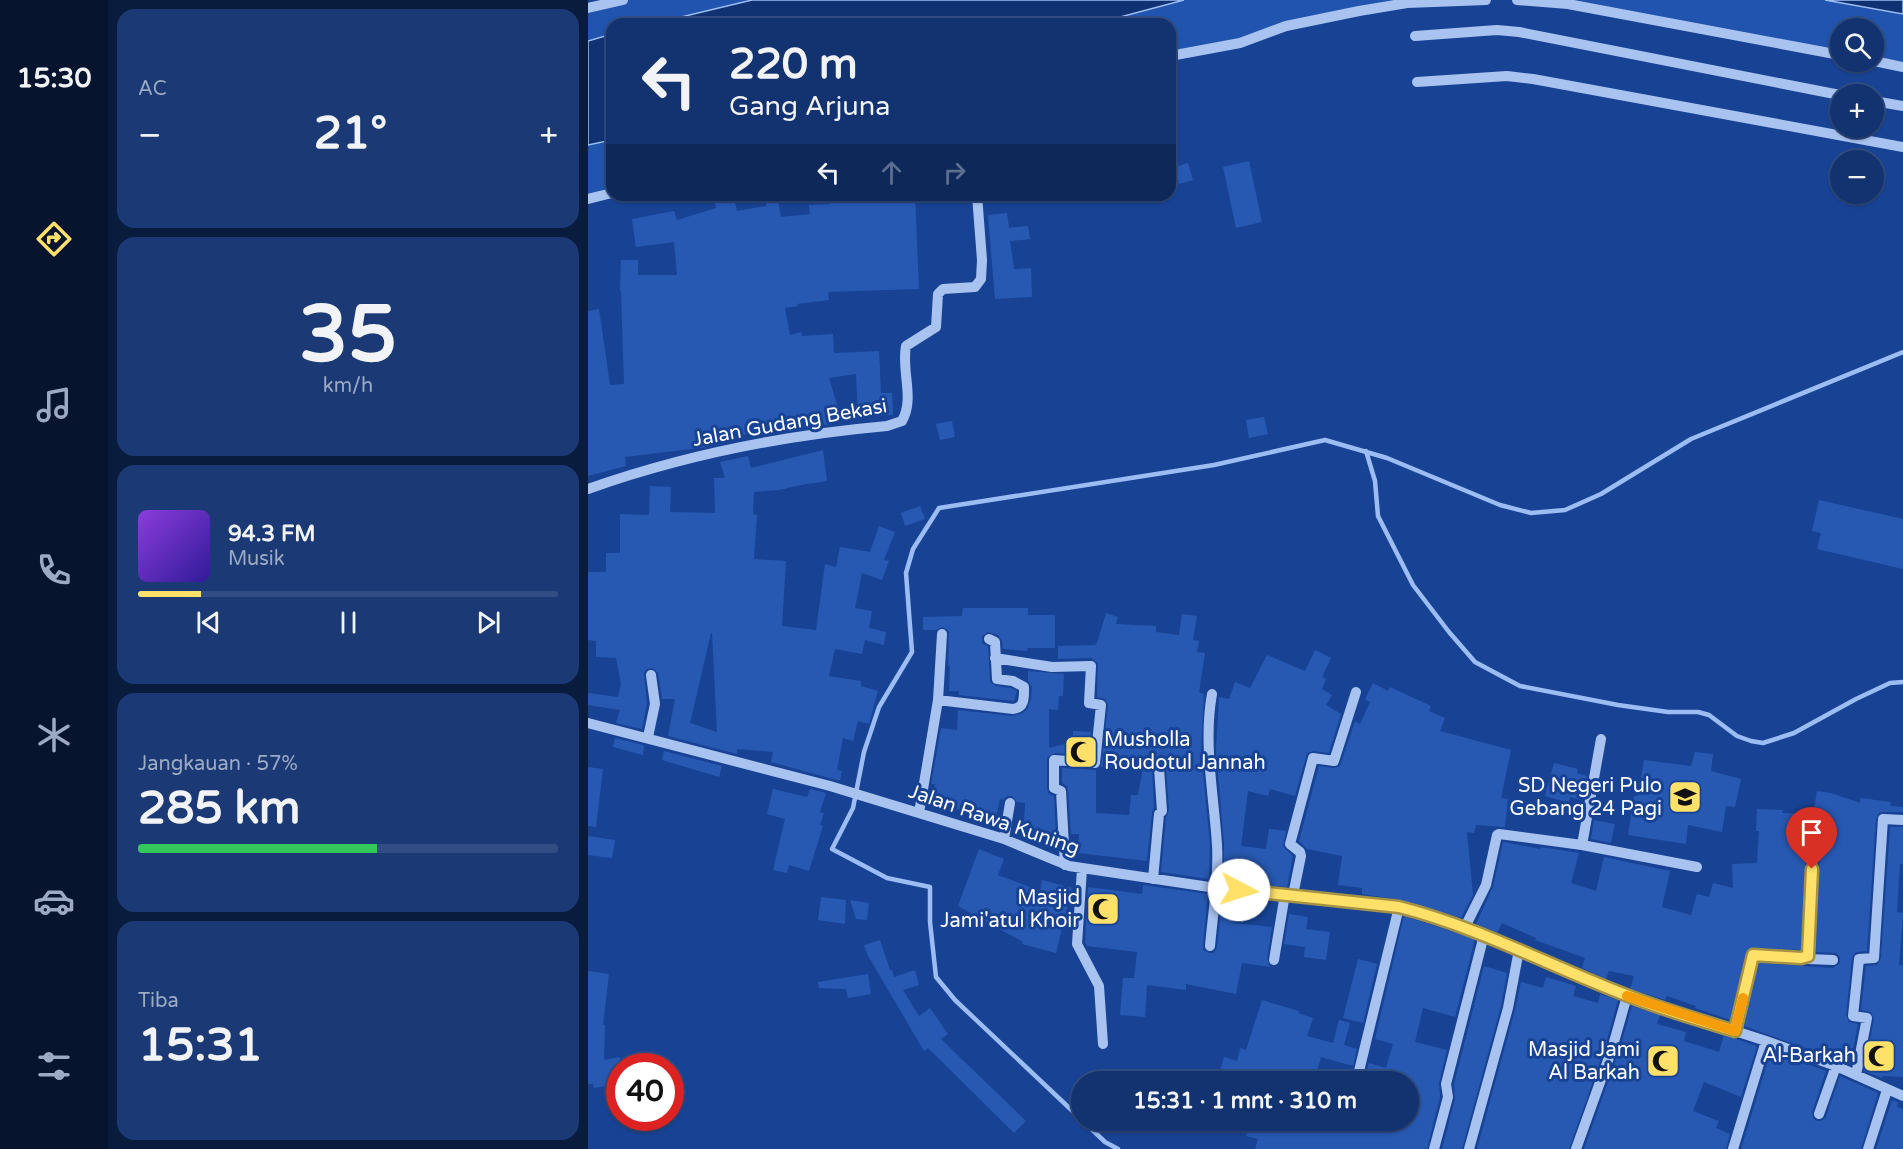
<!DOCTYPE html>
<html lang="id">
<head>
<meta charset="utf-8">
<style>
  body { margin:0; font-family:"Varela Round",sans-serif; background:#1b3a75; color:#f1f3f6; height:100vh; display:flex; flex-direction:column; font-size:22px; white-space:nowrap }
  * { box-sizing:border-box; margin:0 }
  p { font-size:20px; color:#9caac3 }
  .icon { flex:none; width:33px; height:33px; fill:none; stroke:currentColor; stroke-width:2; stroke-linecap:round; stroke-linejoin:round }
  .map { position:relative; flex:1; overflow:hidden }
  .sheet { display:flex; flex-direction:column; gap:9px; padding:9px; background:#0a1c3e; width:480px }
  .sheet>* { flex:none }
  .top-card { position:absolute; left:18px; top:18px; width:570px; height:183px; border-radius:18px; box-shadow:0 2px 4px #0004,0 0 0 2px #314d83; background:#123270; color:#f1f3f6; overflow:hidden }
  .controls { position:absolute; left:1242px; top:18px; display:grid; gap:12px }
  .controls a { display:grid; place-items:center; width:54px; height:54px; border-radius:50%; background:#123270; box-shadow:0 2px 4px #0004,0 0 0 2px #314d83; font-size:30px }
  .speed { position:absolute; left:18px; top:1053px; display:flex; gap:12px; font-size:30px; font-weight:700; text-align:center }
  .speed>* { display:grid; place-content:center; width:78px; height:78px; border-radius:50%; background:#123270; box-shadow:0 2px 4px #0004,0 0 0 2px #314d83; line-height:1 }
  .speed .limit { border:9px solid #d22; background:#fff; color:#111 }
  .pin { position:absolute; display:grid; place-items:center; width:51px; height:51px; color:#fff; margin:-62px -26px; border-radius:50% 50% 50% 0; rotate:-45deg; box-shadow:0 0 6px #0007 }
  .pin .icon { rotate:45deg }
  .me { position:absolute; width:66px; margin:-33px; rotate:95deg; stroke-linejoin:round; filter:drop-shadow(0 0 4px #0008) }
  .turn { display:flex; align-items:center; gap:21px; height:126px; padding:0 24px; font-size:27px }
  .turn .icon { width:78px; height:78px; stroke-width:2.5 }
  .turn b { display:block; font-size:42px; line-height:51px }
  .lanes { display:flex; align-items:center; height:57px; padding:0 24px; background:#0003; justify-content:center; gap:30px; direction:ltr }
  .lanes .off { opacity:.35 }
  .big { font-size:45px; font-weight:700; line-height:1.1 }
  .sheet .tile { flex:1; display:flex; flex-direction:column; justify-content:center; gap:9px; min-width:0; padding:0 21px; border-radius:18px; background:#1b3a75 }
  .sheet .dial { align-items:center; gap:0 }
  .dial b { font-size:78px; line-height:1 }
  .song { display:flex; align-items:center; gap:18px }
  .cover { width:72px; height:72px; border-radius:9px; background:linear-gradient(135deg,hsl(270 70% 55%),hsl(250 70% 35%)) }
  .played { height:6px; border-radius:3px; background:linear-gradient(90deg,#ffe169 15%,#314d83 15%) }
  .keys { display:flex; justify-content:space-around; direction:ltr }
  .heat { display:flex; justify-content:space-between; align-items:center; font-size:33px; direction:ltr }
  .charge { height:9px; border-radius:4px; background:linear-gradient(90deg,#34c759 57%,#314d83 0) }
  .trip { position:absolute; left:483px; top:1071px; width:348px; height:60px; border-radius:30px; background:#123270; box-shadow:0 2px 4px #0004,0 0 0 2px #314d83; font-weight:700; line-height:60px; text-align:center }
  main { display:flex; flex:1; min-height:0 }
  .dock { display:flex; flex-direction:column; width:108px; justify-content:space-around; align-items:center; background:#07142d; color:#9caac3 }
  .dock .icon { width:42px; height:42px }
  .dock .selected { color:#ffe169 }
  .dock b { font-size:27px; color:#f1f3f6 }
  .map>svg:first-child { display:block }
  .green { fill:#2054ae }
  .water { fill:#103172; stroke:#9cbdf3; stroke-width:1.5 }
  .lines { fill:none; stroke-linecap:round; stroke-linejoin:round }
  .stream { stroke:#9cbdf3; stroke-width:4.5 }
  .building { fill:#2759b3; fill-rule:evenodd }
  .minor { stroke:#a9c3f0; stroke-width:10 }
  .route-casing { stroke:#a69244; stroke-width:15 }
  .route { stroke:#ffe169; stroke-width:10 }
  .slow { stroke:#f59e0b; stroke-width:10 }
  .labels { text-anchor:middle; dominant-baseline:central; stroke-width:6; stroke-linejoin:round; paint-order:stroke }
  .street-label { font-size:20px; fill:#fff; stroke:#184395 }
  .poi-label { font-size:20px; fill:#fff; stroke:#184395; text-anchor:end }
</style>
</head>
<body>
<main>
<nav class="dock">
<b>15:30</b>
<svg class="icon selected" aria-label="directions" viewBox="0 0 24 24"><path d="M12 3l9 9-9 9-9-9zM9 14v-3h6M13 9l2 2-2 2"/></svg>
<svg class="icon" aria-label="music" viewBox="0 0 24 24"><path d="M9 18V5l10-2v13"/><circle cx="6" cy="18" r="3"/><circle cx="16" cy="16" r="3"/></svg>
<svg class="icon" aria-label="phone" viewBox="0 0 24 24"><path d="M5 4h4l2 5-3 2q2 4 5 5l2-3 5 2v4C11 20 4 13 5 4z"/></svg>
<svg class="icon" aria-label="climate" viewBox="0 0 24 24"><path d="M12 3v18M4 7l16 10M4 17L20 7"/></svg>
<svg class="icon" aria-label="car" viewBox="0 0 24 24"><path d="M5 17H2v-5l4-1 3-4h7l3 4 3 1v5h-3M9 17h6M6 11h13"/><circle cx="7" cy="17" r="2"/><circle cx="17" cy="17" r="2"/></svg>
<svg class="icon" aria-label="filters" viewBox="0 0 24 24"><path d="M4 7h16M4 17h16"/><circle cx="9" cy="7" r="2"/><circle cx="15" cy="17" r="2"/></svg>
</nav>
<section class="sheet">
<div class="tile"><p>AC</p>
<div class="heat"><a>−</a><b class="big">21°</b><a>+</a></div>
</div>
<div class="tile dial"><b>35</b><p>km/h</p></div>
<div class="tile">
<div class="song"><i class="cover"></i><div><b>94.3 FM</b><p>Musik</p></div></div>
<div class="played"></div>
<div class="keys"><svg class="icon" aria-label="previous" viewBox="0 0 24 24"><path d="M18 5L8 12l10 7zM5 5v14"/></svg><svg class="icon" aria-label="pause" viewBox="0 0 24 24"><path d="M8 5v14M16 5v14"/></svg><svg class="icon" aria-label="next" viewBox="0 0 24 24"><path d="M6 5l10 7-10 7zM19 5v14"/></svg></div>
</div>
<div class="tile"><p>Jangkauan · 57%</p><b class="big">285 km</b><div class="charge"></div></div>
<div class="tile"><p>Tiba</p><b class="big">15:31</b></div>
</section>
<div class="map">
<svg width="1315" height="1149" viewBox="0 0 1315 1149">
  <rect width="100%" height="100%" fill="#184395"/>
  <path class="green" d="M35,0H164L64,24H24V34L0,41V8Z
    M596,0H906L786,8L582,55V24H506Z
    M929,0H1237L1315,14V67L1286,61V28H1252V55Z
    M24,140V193L0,199V145Z"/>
  <path class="water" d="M164,0H596L506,24H64Z
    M1237,0H1315V14Z
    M24,34V140L0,145V41Z"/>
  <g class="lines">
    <path class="stream" d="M778,451L787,481L790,516L825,585L861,632L887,662L932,686L1030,705L1080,712H1110L1121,715L1149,736L1163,741L1175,743L1206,733L1268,699L1302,683L1315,682
      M494,1120L367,1000L348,977L342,922V887L299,878L244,849L265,808L276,752L291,707L324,652L318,573L325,549L351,508L626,465L737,440L799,458L912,505L943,513L977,510L1013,494L1103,439L1315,352
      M494,1120L517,1142L530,1149"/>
  </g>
  <path class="building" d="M661,161L674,222L648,228L635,167Z
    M600,163L605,180L591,184L587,167Z
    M143,195H145L149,211L178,206V203L190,201L193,217L222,214L221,205L242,204L241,195H327L331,289L240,292L241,300L209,304L210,306L197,308L202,335L213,332L214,336L245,334L246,353L291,351L293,393H304L305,415L270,416L268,374L241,378L250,408L239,411L242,424L206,430L205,427L148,436V435L119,438L120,447L37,457L38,466L0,476V311L11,309L22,385L36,384L33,291H32L33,260H50V275H89L86,242L48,247L44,219L86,211L89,220L128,208L126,199Z
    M419,213L421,228L440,226L442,239L422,241L426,269L443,268L444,297L407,299L400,215Z
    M676,417L680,434L661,438L658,420Z
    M364,421L367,437L352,440L348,424Z
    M235,450L239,481L213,485L191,490L166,492L165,514L169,515L166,559L198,561L194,626L228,630L237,564L248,567L252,547L282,552L291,526L307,532L296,560L301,561L294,580L274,573L267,608L284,611L281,628L298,632L296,645L277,640L274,654L247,649L241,676L273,681V686L290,691L281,724L270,721L265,741L255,738L249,770L254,771L252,781L183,762L185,752L149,749V754L80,736L87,699H74L70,673L65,668L59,669L56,673L59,704L54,729L28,723L32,710L0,705V693L30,697L33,684L28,658L8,657V641L0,640V572H18V553H32V514L61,515L62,486L83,487L82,512L127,513L126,478H137L132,462L160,456L163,468ZM123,633H124L129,732L102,723Z
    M1231,500L1315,519V569L1229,549L1233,533L1224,531Z
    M332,506L337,519L317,526L313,513Z
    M375,608H440V615H467V648H440L439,651L415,649L414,641L410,635L400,632L394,636V643L400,647L402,682L408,686L423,688L429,691L426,701L371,695V691H361L362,666H360L361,631L354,627L348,630H335V617L374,616Z
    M518,613L530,617L528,624L568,626V632L591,635L594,614L609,616L605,640L611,641L609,652L617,653L611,692L616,694L613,751L622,845L621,879L573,872L578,817L581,810L578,767L574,761L566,762L564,768L566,808L564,813L559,861L490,853L491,834H483L480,791L479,786L474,783V768L508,770V813L541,815L543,795H550L555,768L513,767L520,705L517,699L509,697L510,663L503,658L470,659V646L507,645L509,643Z
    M727,650L743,658L734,677L738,679L734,689L744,695L738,705L753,714L741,753L726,751L719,753L707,796L682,789L680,796L660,791L653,846L678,849L681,829L698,831L695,846L705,856L699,887L636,881V844L628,750L631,697L641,699L647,682L662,688L679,655L717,671Z
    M440,671L476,674L475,696H471L470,710L461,709V748L485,742V731L503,732L500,755L467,753L459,757V788L460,793L466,796L468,834H464L463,844L443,840L444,824L436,823L437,803L429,802L424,796H419L415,800L412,799L407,822L381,815V812L344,804L347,784H343L353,728L369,730L370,710L424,716L435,713L440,708L443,699L444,687L440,681Z
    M785,683L800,691L802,687L843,706L841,711L857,718L852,731L923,750L913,798L920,799L917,827L888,825L886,833L879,832L885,895L873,918L813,900L774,894V888L750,885L754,856L719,849L711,841L731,766L745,768L752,766L767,721L772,724L782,702L777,699Z
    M27,738L56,745L55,755L25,747Z
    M76,751L134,766L131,777L74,760Z
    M1107,752L1125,754L1123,771L1153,779L1147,807L1138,806L1134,832L1100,825L1098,844L1040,835L1046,796H1050L1056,760L1103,766Z
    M966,763L990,769L989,773L999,776L992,800L982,797L981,803L957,796Z
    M0,767L15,769L8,827L0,826Z
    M185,789L219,797L222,789L238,793L232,812L236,813L232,825L235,826L221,871L201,865L199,873L185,870L197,819L179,814Z
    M1229,791L1243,793L1272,803V798L1303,802L1302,806L1315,807V812H1292L1288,819L1279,951L1268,952L1264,958L1258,1015L1261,1022L1270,1024L1262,1064L1156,1026L1171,963L1245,968L1252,963V957L1248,953L1228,952L1232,846L1229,839L1221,840L1218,846L1213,950L1165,948L1160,950L1142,1021L1140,1019L1107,1008L1108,1006L1079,996L1077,1000L1042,989L1046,976L1021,971L1018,979L994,968L997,958L947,940L948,938L914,923L909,933L888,924L905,887L915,842L952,849L953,847L991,853L983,883L1008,891L1016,857L1082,871L1074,907L1103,915L1109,894L1121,897L1125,883L1145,888L1144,864L1169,863L1171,831H1168L1169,809L1195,810L1194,813L1225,814Z
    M1006,820L1027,824L1023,843L1003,839Z
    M1302,827H1315V864H1312L1309,912L1315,913L1311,965H1315V1077L1295,1076L1294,1078L1276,1071L1286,1019L1283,1012L1273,1010L1278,966L1289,965L1293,958Z
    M0,836L27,840L24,858L0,855Z
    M391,849L416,859L410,875L452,891L454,880L484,888L468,953L434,944L435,942L370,906Z
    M555,885L620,894L615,945V950L621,953H626L629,947L634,902L644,904L642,920L646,921V923L684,927L679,959L682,967L654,963L648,994L598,984V990L559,985L557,1017L532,1015L535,978H546L549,952L499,946L497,942L500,887L554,894Z
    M233,897L258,900L257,924L230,920Z
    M262,900L281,903L279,920L268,919Z
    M701,914L720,917L718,929L742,932L738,960L716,957L717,947L696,944Z
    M816,916L887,939L867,1017L835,1008L827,1042L859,1050L851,1083L852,1097L839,1149H667L670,1139L658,1136L662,1123L666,1124L667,1120H820V1082H770L771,1078L777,1076L781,1063L798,1068L805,1044L787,1039Z
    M292,940L302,970H304L306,977L327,970L331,985L315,990L331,1016L342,1008L360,1034L353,1039L438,1121L426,1133L340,1048L336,1051L279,954L276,945Z
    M770,959L789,964L775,1023L755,1018Z
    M896,966L919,973L913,1006L874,1149H854L867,1099L866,1084Z
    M0,971L21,974L15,1025H17L16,1060L32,1057V1084L6,1088L5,1084H0Z
    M280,974L283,994L260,998L258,989L231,988L230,982Z
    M958,977L988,986L985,996L1010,1003L1012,994L1030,1000L1017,1047L981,1149H889L927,1010L933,982L955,988Z
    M674,1000L711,1011L710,1013L725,1018L719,1036L745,1043L751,1020L762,1023L756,1045L769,1049L765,1066L733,1057L726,1082H629L636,1057L649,1061L652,1048L658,1050Z
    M1044,1006L1072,1015L1069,1024L1098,1032L1096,1041L1131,1052L1136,1035L1169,1046L1153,1097L1116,1082L1105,1111L1131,1121L1128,1128L1142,1134L1138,1149H996L1031,1051Z
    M1183,1051L1238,1071L1224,1112L1225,1118L1228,1121H1233L1238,1117L1252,1076L1290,1093L1273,1149H1153Z
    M1304,1100L1310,1102L1309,1107L1315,1109V1149H1288Z"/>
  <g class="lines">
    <path class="minor" d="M929,0L980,4L1252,55
      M0,8L35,0
      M827,36L909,30L931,32L1252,95
      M582,56L652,43L698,26L771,11L819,3L898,0
      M1286,61L1315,67
      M829,82L919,76L945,79L1315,147
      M1286,101L1315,106
      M0,199L24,193
      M0,489C96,455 198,435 299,426L314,421C327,398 313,371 318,346L348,327L350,294L355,289L387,287L393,279L394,260L389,195
      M407,658L464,667L503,666L501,703L513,705L507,763L466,760V788L473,791L477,865
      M350,700L425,709C437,708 436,697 436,687L425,681L409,679L407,642L401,639
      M0,723L242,786L416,839L481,866L628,888L811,907L877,927L1039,996L1178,1041L1248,1066L1315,1096
      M60,737L67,704L63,675
      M331,813L350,700L354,634
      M416,839L422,803
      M994,845L1013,739
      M494,869L489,944L511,986L515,1044
      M565,879L571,814L574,811L571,768
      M705,895L713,856L712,852L702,844L725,758L746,761L768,692
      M877,927L898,885L909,835L911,834L994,845L1109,867
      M622,946C625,912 631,878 629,845C626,795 615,744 624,694
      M1220,957V959L1245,960
      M686,960L697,894
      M1147,1031L1165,955L1215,958L1220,956L1225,846
      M771,1071L811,907
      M1268,1075L1279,1018L1265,1016L1271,959L1286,958L1295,819L1315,820
      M1231,1114L1248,1066
      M846,1149L860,1097L858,1084L896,935
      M881,1149L920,1008L931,950
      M988,1149L1024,1049L1039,996
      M1145,1149L1178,1041
      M1280,1149L1299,1090"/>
  </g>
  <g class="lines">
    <defs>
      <path id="route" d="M651,890L811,907C890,927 962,966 1038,995C1073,1009 1111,1020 1147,1031L1165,955L1213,958L1220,956L1224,869"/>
    </defs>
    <use href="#route" class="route-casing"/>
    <use href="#route" class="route"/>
    <path class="slow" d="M1039,996L1147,1031L1155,998"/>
  </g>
  <defs>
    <symbol id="mosque-square" viewBox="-11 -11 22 22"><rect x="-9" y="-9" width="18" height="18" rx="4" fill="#ffe169" stroke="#184395"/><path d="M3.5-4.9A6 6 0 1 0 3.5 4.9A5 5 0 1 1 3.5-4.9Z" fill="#111"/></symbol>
    <symbol id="school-square" viewBox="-11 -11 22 22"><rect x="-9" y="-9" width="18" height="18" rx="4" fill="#ffe169" stroke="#184395"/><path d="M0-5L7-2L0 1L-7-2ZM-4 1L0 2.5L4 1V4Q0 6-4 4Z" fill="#111"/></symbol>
  </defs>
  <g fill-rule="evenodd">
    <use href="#mosque-square" x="474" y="733" width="38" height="38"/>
    <use href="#school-square" x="1078" y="778" width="38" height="38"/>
    <use href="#mosque-square" x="496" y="890" width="38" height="38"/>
    <use href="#mosque-square" x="1272" y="1037" width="38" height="38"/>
    <use href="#mosque-square" x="1056" y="1042" width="38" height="38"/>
  </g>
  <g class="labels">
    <g class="street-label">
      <text transform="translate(202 423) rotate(-10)">Jalan Gudang Bekasi</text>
      <text transform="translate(406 820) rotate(19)">Jalan Rawa Kuning</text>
    </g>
    <g class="poi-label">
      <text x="516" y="740" text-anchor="start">Musholla<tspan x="516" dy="23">Roudotul Jannah</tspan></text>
      <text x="1074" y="786">SD Negeri Pulo<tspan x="1074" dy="23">Gebang 24 Pagi</tspan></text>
      <text x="492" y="898">Masjid<tspan x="492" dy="23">Jami'atul Khoir</tspan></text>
      <text x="1052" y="1050">Masjid Jami<tspan x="1052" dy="23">Al Barkah</tspan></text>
      <text x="1268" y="1056">Al-Barkah</text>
    </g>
  </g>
</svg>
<div class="controls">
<a><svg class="icon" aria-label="search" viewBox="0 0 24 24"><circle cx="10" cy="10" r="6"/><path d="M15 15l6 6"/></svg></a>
<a>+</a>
<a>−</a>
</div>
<div class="speed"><div class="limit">40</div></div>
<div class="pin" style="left:1224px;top:869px;background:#d93025"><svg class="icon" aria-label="arrive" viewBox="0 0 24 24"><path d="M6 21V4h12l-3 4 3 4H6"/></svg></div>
<svg class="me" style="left:651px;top:890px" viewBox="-20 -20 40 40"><circle r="19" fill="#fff"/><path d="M0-13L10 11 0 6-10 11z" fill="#ffe169"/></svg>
<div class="trip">15:31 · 1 mnt · 310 m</div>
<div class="top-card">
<div class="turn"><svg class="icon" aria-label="left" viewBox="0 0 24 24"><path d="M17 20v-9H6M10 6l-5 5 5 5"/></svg><div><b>220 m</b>Gang Arjuna</div></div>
<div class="lanes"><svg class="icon" aria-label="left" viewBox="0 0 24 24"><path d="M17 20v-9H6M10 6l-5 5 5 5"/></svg><svg class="icon off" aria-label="ahead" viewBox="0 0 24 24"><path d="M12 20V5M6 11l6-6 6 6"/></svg><svg class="icon off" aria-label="right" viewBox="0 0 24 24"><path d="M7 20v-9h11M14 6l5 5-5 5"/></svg></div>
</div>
</div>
</main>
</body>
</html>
